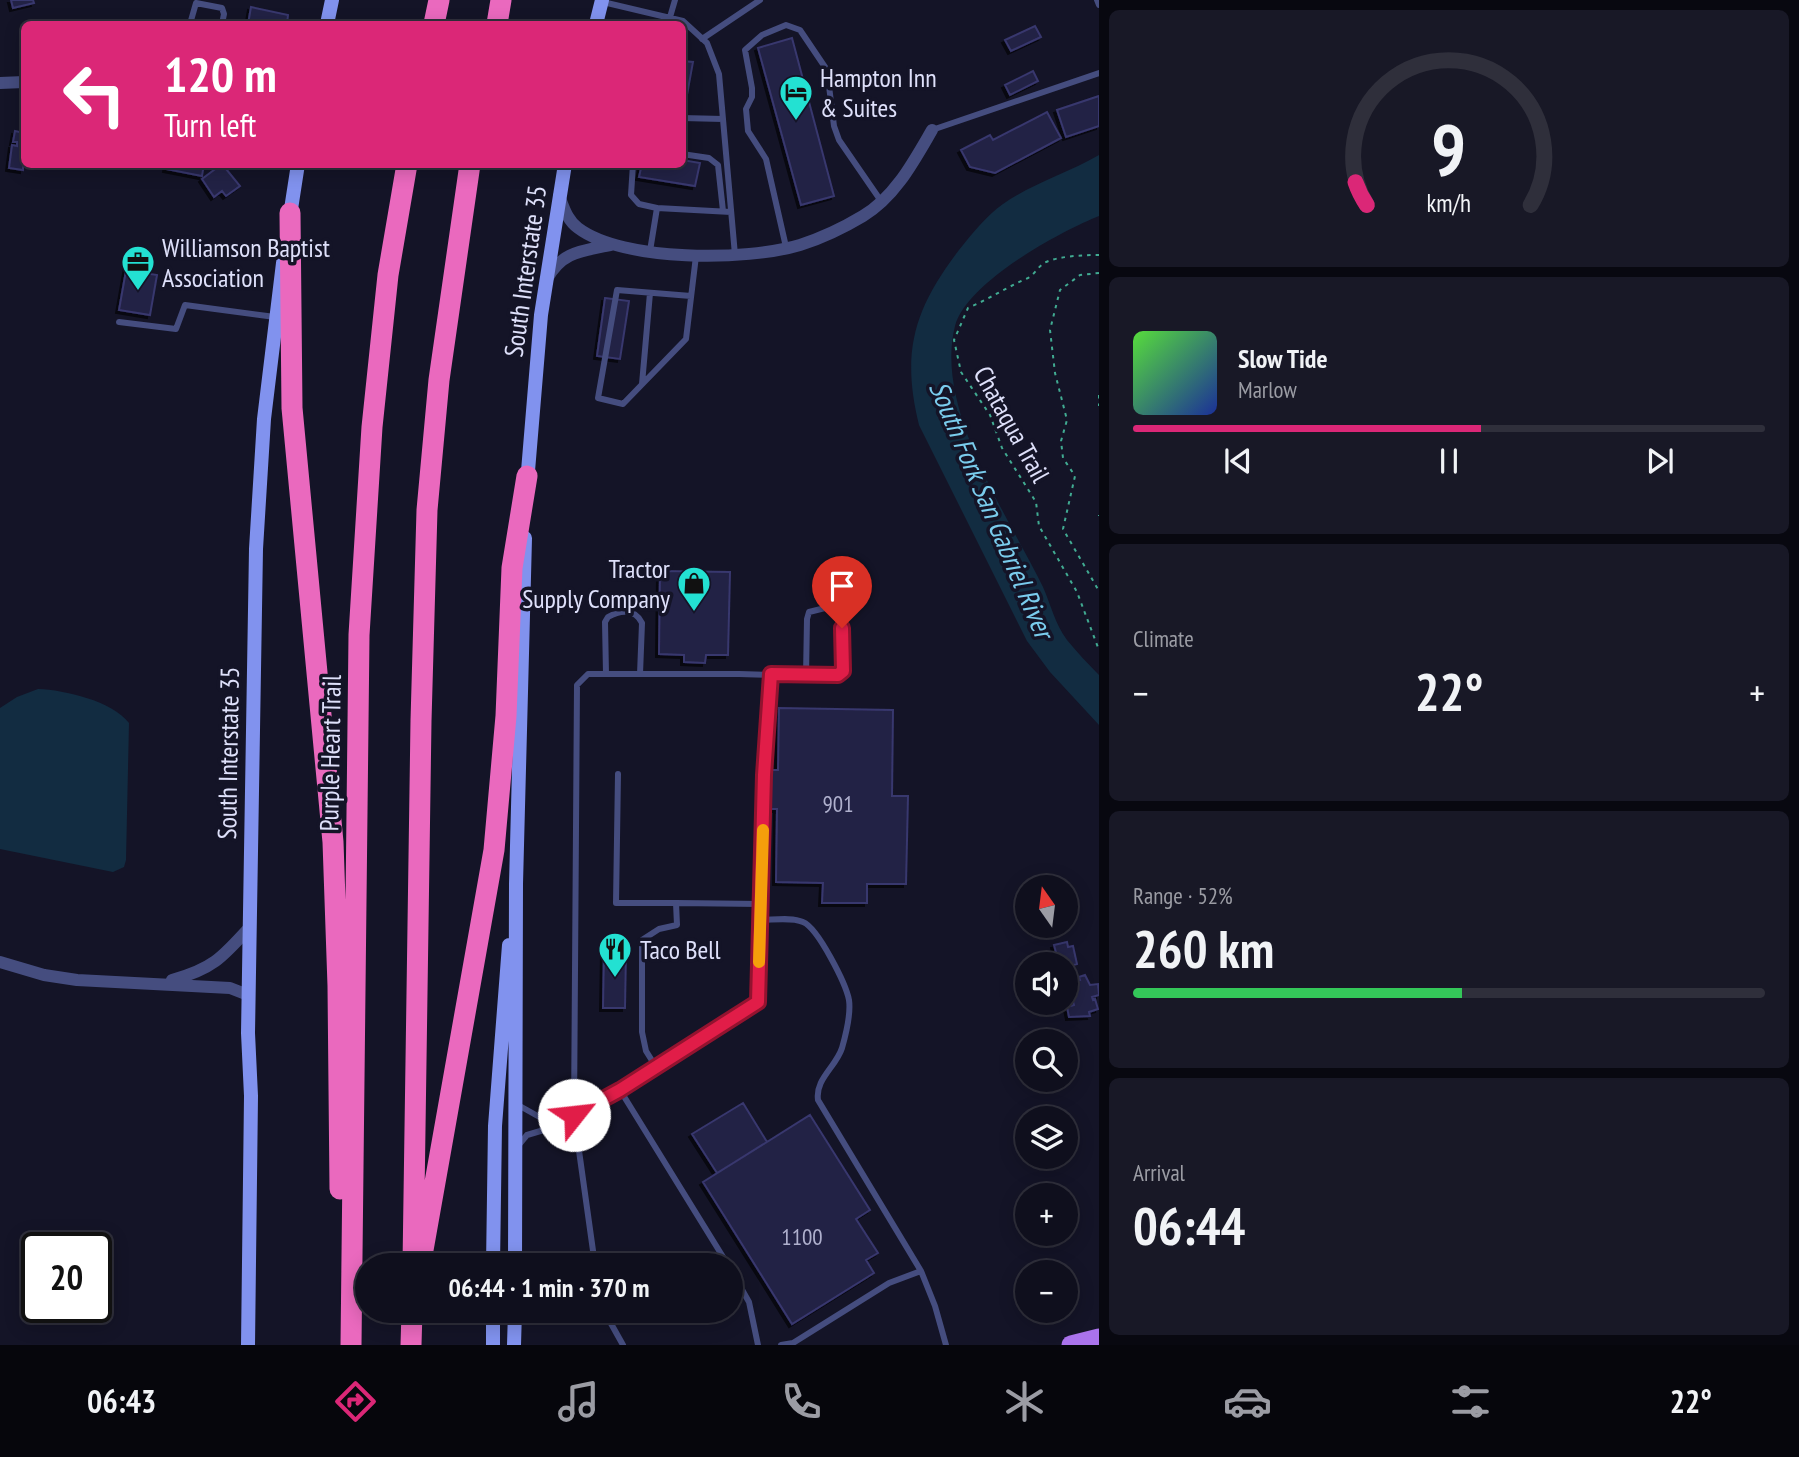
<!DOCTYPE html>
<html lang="en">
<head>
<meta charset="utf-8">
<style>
  body { margin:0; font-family:"PT Sans Narrow",sans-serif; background:#181826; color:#f1f3f6; height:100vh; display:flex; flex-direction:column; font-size:26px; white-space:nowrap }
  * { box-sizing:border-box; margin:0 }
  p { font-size:23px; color:#9b9ca4 }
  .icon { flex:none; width:38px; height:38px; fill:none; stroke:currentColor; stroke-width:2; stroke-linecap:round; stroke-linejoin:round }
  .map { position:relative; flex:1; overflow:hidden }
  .details { display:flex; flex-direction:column; gap:10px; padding:10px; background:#080810; width:700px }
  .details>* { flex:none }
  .hud { position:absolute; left:21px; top:21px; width:665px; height:147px; border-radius:10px; box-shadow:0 4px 18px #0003,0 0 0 2px #2f2f3b; background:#db2777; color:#fff; overflow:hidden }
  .needle { width:46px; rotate:346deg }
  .buttons { position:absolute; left:1015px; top:875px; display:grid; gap:14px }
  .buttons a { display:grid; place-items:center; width:63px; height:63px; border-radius:50%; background:#0f0f1d; box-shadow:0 4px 18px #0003,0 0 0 2px #2f2f3b; font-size:35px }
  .speed { position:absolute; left:21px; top:1232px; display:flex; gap:14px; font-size:35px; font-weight:700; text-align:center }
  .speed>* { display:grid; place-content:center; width:91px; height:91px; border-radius:50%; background:#0f0f1d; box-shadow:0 4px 18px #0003,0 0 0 2px #2f2f3b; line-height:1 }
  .speed .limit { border:4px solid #111; border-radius:10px; background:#fff; color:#111 }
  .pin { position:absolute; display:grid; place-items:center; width:60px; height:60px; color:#fff; margin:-72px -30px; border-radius:50% 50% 50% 0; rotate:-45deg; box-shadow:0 0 7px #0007 }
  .pin .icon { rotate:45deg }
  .me { position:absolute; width:77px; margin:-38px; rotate:61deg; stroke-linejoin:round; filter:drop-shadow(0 0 5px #0008) }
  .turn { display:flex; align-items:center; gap:24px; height:147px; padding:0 28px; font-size:32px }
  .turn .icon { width:91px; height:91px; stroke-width:2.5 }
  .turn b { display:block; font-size:49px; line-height:60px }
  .big { font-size:52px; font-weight:700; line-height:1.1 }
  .details .tile { flex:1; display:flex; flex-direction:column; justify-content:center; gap:10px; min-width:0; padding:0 24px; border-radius:10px; background:#181826 }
  .details .dial { align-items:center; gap:0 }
  .dial svg { height:182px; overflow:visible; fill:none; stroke:#2f2f3b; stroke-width:7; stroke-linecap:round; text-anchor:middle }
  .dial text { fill:#f1f3f6; stroke:none }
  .song { display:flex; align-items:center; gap:21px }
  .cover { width:84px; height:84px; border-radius:10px; background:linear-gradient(135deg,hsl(110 70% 55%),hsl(230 70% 35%)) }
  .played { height:7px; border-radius:4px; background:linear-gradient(90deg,#db2777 55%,#2f2f3b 55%) }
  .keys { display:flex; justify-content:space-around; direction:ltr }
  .heat { display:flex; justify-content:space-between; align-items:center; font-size:38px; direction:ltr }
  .charge { height:10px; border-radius:5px; background:linear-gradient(90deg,#34c759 52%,#2f2f3b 0) }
  .trip { position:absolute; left:355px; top:1253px; width:388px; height:70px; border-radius:35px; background:#0f0f1d; box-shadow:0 4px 18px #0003,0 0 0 2px #2f2f3b; font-weight:700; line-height:70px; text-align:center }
  .tabs { display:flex; height:112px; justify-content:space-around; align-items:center; background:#06060c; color:#9b9ca4 }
  .tabs .icon { width:49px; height:49px }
  .tabs .selected { color:#db2777 }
  .tabs b { font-size:32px; color:#f1f3f6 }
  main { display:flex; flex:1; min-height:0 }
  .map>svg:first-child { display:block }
  .water { fill:#122c41 }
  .building { fill:#232245; stroke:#38376e; stroke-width:2; filter:url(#shadow) }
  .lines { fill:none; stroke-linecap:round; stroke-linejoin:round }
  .path { stroke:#41ab92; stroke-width:2; stroke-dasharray:3.5 5; stroke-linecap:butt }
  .service { stroke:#454d7f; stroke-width:6 }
  .minor { stroke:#454d7f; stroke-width:12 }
  .secondary { stroke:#8192ee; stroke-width:14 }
  .primary { stroke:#aa73ec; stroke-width:19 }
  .motorway { stroke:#ea69be; stroke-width:21 }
  .route-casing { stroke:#92132f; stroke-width:18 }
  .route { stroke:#e11d48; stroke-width:12 }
  .slow { stroke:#f59e0b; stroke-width:12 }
  .labels { text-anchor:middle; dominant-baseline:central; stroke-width:7; stroke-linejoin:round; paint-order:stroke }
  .number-label { font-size:23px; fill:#afb0cd }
  .poi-label { font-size:26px; fill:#dee0fa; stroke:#141427; text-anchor:start }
  .street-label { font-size:26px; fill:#dee0fa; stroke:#141427 }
  .water-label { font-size:28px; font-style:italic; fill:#7acced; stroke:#141427 }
</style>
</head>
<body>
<main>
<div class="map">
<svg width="1099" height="1345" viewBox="0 0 1099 1345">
  <defs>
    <filter id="shadow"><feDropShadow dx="-3" dy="3" stdDeviation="0" flood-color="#0009"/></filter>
  </defs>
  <rect width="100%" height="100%" fill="#141427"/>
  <path class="water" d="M1099,155V216C1059,232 967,282 955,326C934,408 1008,516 1043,587C1051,605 1055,624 1067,640C1077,652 1088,664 1099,675V725L1050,672L1027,641L919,425C901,352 914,309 959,250C971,235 987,215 1003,204C1033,183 1068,173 1099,155Z
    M38,689C65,690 112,701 129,723L126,860L124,867L113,872L0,849V708L17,697Z"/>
  <path class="building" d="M11,0H33L34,3L13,8Z
    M251,7L288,15L287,24H248Z
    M1035,26L1041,37L1011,51L1005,40Z
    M792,38L834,196L801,205L758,48Z
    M682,61L693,62L685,106L682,105Z
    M1033,71L1038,81L1010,95L1005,85Z
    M1099,96V126L1066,137L1057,110Z
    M1047,112L1061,138L995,173L970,167L961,150L990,135L993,140Z
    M15,131L24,133L23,170L9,168L12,145L17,146V142H13Z
    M682,160L700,163L695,186L639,177L642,164H682Z
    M167,164H204L202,176L166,169Z
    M222,164L240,186L226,196L222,191L214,197L202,179Z
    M127,265L151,269L150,274L157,275L150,315L119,310Z
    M605,298L629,301L620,359L597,356Z
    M660,571L730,572L728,655H706L705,663L684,662V655L659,654Z
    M779,708L893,710L892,796H908L906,884H867V903H822L823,883L776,882L777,809H769V770H778Z
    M1067,942L1068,947L1073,946L1077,964L1066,967V964H1059L1054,945Z
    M604,950L626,951L625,1008H603Z
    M1085,975L1090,985L1098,984L1099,995L1092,997L1093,1000L1095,999L1098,1009L1089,1012L1090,1016L1069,1017L1067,1007L1074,1005L1068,983L1080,980L1079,977Z
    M743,1103L767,1142L717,1173L692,1134Z
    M810,1115L870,1210L856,1219L878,1253L866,1260L874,1273L792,1324L703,1182Z"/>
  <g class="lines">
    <path class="path" d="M1099,255C1084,255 1057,256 1044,263C1038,267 1034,275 1028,278C1007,287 989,299 968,308L954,340L961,372L990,415L1002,448L1036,502L1039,526L1077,592L1099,650
      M1099,273L1080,275L1060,290L1050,330L1055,373L1067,420L1061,441L1063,458L1075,476L1063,529L1099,591
      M1099,395V406
      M1099,515V516"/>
    <path class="service" d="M1097,0L1099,5
      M603,2L683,21L707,43L719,74L735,255
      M190,24L196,3L222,8L224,14L222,24
      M668,24L675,0
      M702,39L760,0
      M682,118L723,119
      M932,130L1099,73
      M682,154L709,158L718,165L723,211
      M633,164L631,195L639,204L657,208
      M786,247L766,159L748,131L746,109L752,97V88L745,50L762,35L786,25L800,30L827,70L834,126L839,140L881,201
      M650,251L657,208L731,212
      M691,296L617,290L598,398L623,404L686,339L696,256
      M119,322L176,329L185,305L275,317
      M642,384L650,293
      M606,674L605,622L608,617C620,610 635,608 642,623L640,674
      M618,774L616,903H676L677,925L659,929L642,940V1032L646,1051L656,1067
      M676,903L761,904
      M761,920C773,920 792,917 803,922C818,928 846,984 849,1000C851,1014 846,1034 842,1048C836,1067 815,1079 818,1100L921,1271
      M620,1090L728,1265
      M518,1105L543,1119L566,1113L574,1115
      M517,1147L527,1135L564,1124L574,1115L620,1090L758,1002L764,775L771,674
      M595,1265L574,1115L577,685L588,674H739L828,677L838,675L843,671C842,650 848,617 825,608L809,612L807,619L806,676
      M732,1272L749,1302L758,1345
      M604,1311L623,1345
      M781,1345L793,1343L889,1283L921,1271L935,1306L946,1345"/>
    <path class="minor" d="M0,83L24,82
      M559,196C564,208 567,220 578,228C623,262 747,261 800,245C822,238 843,228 863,216C895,197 914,161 932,130
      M547,279C562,251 583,251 611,245
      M0,962L44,975L77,980L230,988L248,995
      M172,980C212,969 222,958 249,928"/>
    <path class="secondary" d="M327,24L332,0
      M596,24L602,0
      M289,222L298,164
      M527,483L541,315L565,164
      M493,1265L495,1126L509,945
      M515,1265L516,884L525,538
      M248,1345L251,1096L248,1033L256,549L264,419L283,263
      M493,1345V1311
      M514,1345L515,1311"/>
    <path class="primary" d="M1071,1345L1099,1338"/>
    <path class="motorway" d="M434,24L439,0
      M497,24L501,0
      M290,213L292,408L333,842L338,986L340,1189
      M423,1250L494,850L506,716L512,568L527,476
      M413,1265L421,721L427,510L439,380L470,164
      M351,1345L359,635L372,427L388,275L407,164
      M411,1345L412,1311"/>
  </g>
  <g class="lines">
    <defs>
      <path id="route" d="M574,1115L620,1090L758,1002L764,775L771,674L838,675L843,671L842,628"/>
    </defs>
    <use href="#route" class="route-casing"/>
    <use href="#route" class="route"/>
    <path class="slow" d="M759,962L763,830"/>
  </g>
  <defs>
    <symbol id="hotel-pin" viewBox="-11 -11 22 30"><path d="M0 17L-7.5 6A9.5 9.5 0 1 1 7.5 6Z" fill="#23e1d2" stroke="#141427"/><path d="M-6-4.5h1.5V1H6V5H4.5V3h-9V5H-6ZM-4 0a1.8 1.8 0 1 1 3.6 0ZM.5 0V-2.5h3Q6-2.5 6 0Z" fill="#111"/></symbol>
    <symbol id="office-pin" viewBox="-11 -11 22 30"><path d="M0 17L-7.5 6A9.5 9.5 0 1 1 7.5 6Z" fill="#23e1d2" stroke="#141427"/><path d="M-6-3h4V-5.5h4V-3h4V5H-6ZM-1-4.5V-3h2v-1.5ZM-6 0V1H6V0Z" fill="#111"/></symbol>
    <symbol id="shop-pin" viewBox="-11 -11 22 30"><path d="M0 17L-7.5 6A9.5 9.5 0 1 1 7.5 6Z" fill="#23e1d2" stroke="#141427"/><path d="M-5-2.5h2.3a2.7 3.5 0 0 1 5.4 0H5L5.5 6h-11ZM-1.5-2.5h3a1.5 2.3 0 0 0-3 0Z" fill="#111"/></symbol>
    <symbol id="restaurant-pin" viewBox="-11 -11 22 30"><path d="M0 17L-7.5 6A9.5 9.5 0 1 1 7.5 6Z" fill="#23e1d2" stroke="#141427"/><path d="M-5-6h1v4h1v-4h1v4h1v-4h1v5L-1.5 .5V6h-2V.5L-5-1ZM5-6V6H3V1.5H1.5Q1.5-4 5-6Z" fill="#111"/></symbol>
  </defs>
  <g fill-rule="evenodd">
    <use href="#hotel-pin" x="777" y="73" width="38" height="52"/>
    <use href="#office-pin" x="119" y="243" width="38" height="52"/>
    <use href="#shop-pin" x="675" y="564" width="38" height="52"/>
    <use href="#restaurant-pin" x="596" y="930" width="38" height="52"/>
  </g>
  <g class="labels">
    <g class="number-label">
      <text x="838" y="803">901</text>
      <text x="802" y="1236">1100</text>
    </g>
    <g class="poi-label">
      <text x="820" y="77">Hampton Inn<tspan x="820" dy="30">&amp; Suites</tspan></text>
      <text x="162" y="247">Williamson Baptist<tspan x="162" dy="30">Association</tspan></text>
      <text x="670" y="568" text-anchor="end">Tractor<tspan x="670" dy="30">Supply Company</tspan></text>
      <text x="640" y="949">Taco Bell</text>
    </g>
    <g class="street-label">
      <text transform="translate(525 271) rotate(-82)">South Interstate 35</text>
      <text transform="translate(1012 424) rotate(61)">Chataqua Trail</text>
      <text transform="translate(228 753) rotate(-89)">South Interstate 35</text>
      <text transform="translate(330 753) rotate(-89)">Purple Heart Trail</text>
    </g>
    <g class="water-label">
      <text transform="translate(992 509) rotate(67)">South Fork San Gabriel River</text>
    </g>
  </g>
</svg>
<div class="buttons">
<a><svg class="needle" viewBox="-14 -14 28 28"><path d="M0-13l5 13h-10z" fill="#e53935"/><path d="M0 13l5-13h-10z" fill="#9b9ca4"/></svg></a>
<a><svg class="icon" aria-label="sound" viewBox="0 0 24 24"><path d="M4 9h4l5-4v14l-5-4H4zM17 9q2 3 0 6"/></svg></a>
<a><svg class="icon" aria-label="search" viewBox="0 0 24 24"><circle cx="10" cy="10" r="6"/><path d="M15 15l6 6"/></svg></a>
<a><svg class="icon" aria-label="layers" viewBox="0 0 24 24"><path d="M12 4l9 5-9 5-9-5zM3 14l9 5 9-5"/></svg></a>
<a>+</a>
<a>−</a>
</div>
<div class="speed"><div class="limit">20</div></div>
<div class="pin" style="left:842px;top:628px;background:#d93025"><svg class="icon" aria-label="arrive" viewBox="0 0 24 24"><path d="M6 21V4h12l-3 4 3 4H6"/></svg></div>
<svg class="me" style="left:574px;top:1115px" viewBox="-20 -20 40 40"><circle r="19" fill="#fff"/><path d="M0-13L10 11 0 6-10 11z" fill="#e11d48"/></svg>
<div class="trip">06:44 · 1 min · 370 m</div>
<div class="hud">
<div class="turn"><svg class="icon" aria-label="left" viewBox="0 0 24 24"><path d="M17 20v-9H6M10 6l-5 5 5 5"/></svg><div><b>120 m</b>Turn left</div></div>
</div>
</div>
<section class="details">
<div class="tile dial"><svg viewBox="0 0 100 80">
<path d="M14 69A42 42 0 1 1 86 69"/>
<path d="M14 69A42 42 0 0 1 9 59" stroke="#db2777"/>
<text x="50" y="56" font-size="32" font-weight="700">9</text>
<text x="50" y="72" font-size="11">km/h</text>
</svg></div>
<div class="tile">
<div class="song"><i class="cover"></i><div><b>Slow Tide</b><p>Marlow</p></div></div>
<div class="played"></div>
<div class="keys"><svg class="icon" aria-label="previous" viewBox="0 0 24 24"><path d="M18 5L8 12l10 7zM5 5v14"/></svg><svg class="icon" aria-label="pause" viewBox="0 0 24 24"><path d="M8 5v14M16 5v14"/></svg><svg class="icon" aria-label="next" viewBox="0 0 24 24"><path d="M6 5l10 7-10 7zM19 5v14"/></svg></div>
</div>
<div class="tile"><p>Climate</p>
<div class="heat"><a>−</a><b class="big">22°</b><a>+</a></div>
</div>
<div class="tile"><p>Range · 52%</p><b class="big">260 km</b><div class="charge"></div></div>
<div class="tile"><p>Arrival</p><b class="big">06:44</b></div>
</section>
</main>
<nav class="tabs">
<b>06:43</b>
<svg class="icon selected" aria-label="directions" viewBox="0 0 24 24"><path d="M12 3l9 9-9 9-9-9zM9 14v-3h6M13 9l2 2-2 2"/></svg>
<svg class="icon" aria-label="music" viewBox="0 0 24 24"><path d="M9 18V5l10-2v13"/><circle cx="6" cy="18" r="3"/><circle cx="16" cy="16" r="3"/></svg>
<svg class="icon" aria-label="phone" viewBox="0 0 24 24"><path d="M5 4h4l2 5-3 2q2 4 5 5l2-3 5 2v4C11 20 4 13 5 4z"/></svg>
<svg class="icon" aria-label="climate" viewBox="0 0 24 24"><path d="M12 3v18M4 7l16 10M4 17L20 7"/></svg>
<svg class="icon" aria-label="car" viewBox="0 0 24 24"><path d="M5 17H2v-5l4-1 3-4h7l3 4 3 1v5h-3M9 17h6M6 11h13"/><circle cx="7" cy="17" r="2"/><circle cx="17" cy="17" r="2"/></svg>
<svg class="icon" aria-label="filters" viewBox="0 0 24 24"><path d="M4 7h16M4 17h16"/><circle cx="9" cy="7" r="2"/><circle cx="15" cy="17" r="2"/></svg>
<b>22°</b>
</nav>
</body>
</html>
